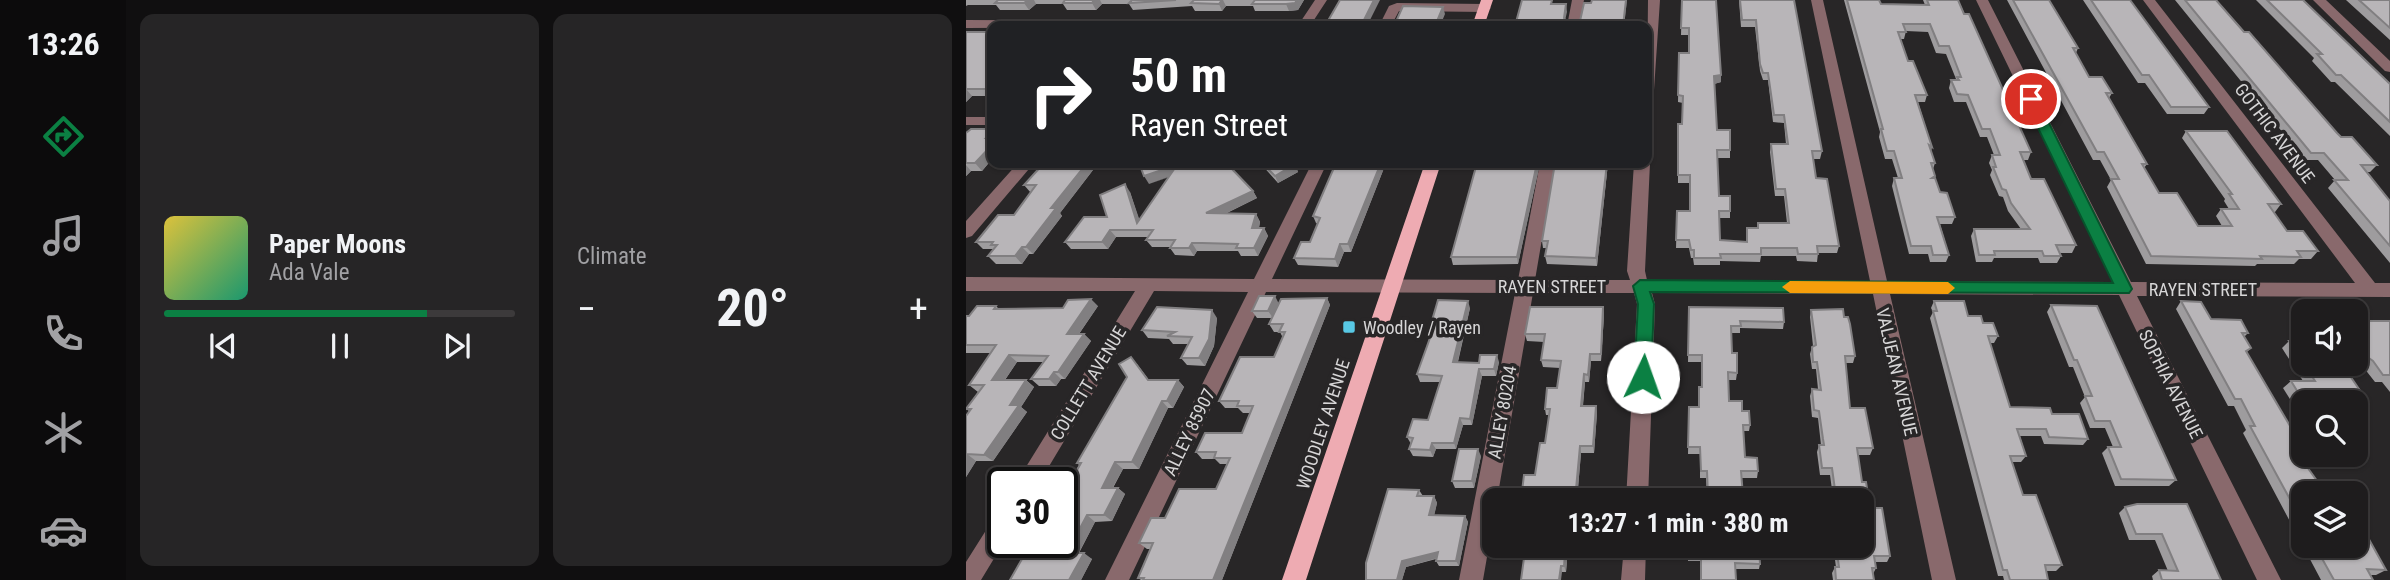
<!DOCTYPE html>
<html lang="en">
<head>
<meta charset="utf-8">
<style>
  body { margin:0; font-family:"Roboto Condensed",sans-serif; background:#262526; color:#f1f3f6; height:100vh; display:flex; flex-direction:column; font-size:26px; white-space:nowrap }
  * { box-sizing:border-box; margin:0 }
  p { font-size:23px; color:#a1a1a4 }
  .icon { flex:none; width:38px; height:38px; fill:none; stroke:currentColor; stroke-width:2; stroke-linecap:round; stroke-linejoin:round }
  .map { position:relative; flex:1; overflow:hidden }
  .panel { display:flex; flex-direction:column; gap:14px; padding:14px; background:#100f10; width:840px }
  .panel>* { flex:none }
  .top-card { position:absolute; left:21px; top:21px; width:665px; height:147px; border-radius:14px; box-shadow:0 2px 5px #0004,0 0 0 2px #3c3a3b; background:#202124; color:#fff; overflow:hidden }
  .tools { position:absolute; left:1325px; top:299px; display:grid; gap:14px }
  .tools a { display:grid; place-items:center; width:77px; height:77px; border-radius:14px; background:#1e1c1d; box-shadow:0 2px 5px #0004,0 0 0 2px #3c3a3b; font-size:35px }
  .speed { position:absolute; left:21px; top:467px; display:flex; gap:14px; font-size:35px; font-weight:700; text-align:center }
  .speed>* { display:grid; place-content:center; width:91px; height:91px; border-radius:50%; background:#1e1c1d; box-shadow:0 2px 5px #0004,0 0 0 2px #3c3a3b; line-height:1 }
  .speed .limit { border:4px solid #111; border-radius:10px; background:#fff; color:#111 }
  .pin { position:absolute; display:grid; place-items:center; width:60px; height:60px; color:#fff; margin:-30px; border:4px solid #fff; border-radius:50%; box-shadow:0 2px 7px #0007 }
  .me { position:absolute; width:77px; margin:-38px; rotate:3deg; stroke-linejoin:round; filter:drop-shadow(0 0 5px #0008) }
  .turn { display:flex; align-items:center; gap:24px; height:147px; padding:0 28px; font-size:32px }
  .turn .icon { width:91px; height:91px; stroke-width:2.5 }
  .turn b { display:block; font-size:49px; line-height:60px }
  .big { font-size:52px; font-weight:700; line-height:1.1 }
  .panel .card { flex:1; display:flex; flex-direction:column; justify-content:center; gap:10px; min-width:0; padding:0 24px; border-radius:14px; background:#262526 }
  .song { display:flex; align-items:center; gap:21px }
  .cover { width:84px; height:84px; border-radius:10px; background:linear-gradient(135deg,hsl(50 70% 55%),hsl(160 70% 35%)) }
  .played { height:7px; border-radius:4px; background:linear-gradient(90deg,#0b8043 75%,#3c3a3b 75%) }
  .keys { display:flex; justify-content:space-around; direction:ltr }
  .heat { display:flex; justify-content:space-between; align-items:center; font-size:38px; direction:ltr }
  .panel .tiles { flex:1; display:grid; gap:14px; grid-template-columns:repeat(2,1fr) }
  .trip { position:absolute; left:516px; top:488px; width:392px; height:70px; border-radius:14px; background:#1e1c1d; box-shadow:0 2px 5px #0004,0 0 0 2px #3c3a3b; font-weight:700; line-height:70px; text-align:center }
  main { display:flex; flex:1; min-height:0 }
  .menu { display:flex; flex-direction:column; width:126px; justify-content:space-around; align-items:center; background:#0c0b0c; color:#a1a1a4 }
  .menu .icon { width:49px; height:49px }
  .menu .selected { color:#0b8043 }
  .menu b { font-size:32px; color:#f1f3f6 }
  .map>svg:first-child { display:block }
  .lines { fill:none; stroke-linecap:round; stroke-linejoin:round }
  .minor { fill:#89696c; fill-rule:evenodd }
  .major { fill:#eeabb2; fill-rule:evenodd }
  .wall { fill:#9e9c9e }
  .shaded-wall { fill:#817f81 }
  .building { fill:#b8b5b8; stroke:#817f81; stroke-width:2 }
  .route { fill:#0b8043; stroke:#07532c; stroke-width:2 }
  .slow { fill:#f59e0b }
  .poi-dot { fill:#58c8e4; stroke:#282627; stroke-width:2.5 }
  .labels { text-anchor:middle; dominant-baseline:central; stroke-width:7; stroke-linejoin:round; paint-order:stroke }
  .street-label { font-size:18px; fill:#d7d6d7; stroke:#282627 }
  .poi-label { font-size:18px; fill:#d7d6d7; stroke:#282627; text-anchor:start }
</style>
</head>
<body>
<main>
<nav class="menu">
<b>13:26</b>
<svg class="icon selected" aria-label="directions" viewBox="0 0 24 24"><path d="M12 3l9 9-9 9-9-9zM9 14v-3h6M13 9l2 2-2 2"/></svg>
<svg class="icon" aria-label="music" viewBox="0 0 24 24"><path d="M9 18V5l10-2v13"/><circle cx="6" cy="18" r="3"/><circle cx="16" cy="16" r="3"/></svg>
<svg class="icon" aria-label="phone" viewBox="0 0 24 24"><path d="M5 4h4l2 5-3 2q2 4 5 5l2-3 5 2v4C11 20 4 13 5 4z"/></svg>
<svg class="icon" aria-label="climate" viewBox="0 0 24 24"><path d="M12 3v18M4 7l16 10M4 17L20 7"/></svg>
<svg class="icon" aria-label="car" viewBox="0 0 24 24"><path d="M5 17H2v-5l4-1 3-4h7l3 4 3 1v5h-3M9 17h6M6 11h13"/><circle cx="7" cy="17" r="2"/><circle cx="17" cy="17" r="2"/></svg>
</nav>
<section class="panel">
<div class="tiles">
<div class="card">
<div class="song"><i class="cover"></i><div><b>Paper Moons</b><p>Ada Vale</p></div></div>
<div class="played"></div>
<div class="keys"><svg class="icon" aria-label="previous" viewBox="0 0 24 24"><path d="M18 5L8 12l10 7zM5 5v14"/></svg><svg class="icon" aria-label="pause" viewBox="0 0 24 24"><path d="M8 5v14M16 5v14"/></svg><svg class="icon" aria-label="next" viewBox="0 0 24 24"><path d="M6 5l10 7-10 7zM19 5v14"/></svg></div>
</div>
<div class="card"><p>Climate</p>
<div class="heat"><a>−</a><b class="big">20°</b><a>+</a></div>
</div>
</div>
</section>
<div class="map">
<svg width="1424" height="580" viewBox="0 0 1424 580">
  <rect width="100%" height="100%" fill="#282627"/>
  <g class="lines">
    <path class="minor" d="M349,0H361L344,26L0,28V20L335,21Z
      M606,0H618L613,26H601Z
      M682,0H694L688,90L681,94Z
      M845,0H857L921,281L1147,282L1010,0H1022L1165,282L1389,283L1177,0H1189L1409,283H1424V297L1171,296L1315,580H1291L1153,295L924,294L990,580H966L907,294L686,293L689,304L682,500H660L671,304L668,293H567L517,580H493L549,293L300,292L163,580H139L282,292L188,291L73,483H50L169,291H0V277L288,279L346,163H361L306,279L552,280L574,163H589L569,280H664L661,271L668,163H681V159L684,163L679,271L681,280L904,281Z
      M1347,0H1360L1424,61V72L1419,71Z
      M431,3L519,4L525,8L519,12L433,11L425,26H413L423,6Z
      M0,117H26V125H0Z
      M52,163H68L6,236L0,238V221Z
      M37,513L38,542L15,580H0V562L29,516Z
      M658,546H680L679,580H655Z"/>
    <path class="major" d="M515,0H527L518,26H506Z
      M459,163H475L340,580H316Z"/>
  </g>
  <path class="wall" d="M0,0H338L332,10L323,11H289L287,6H260L256,11H229L226,6L167,10L163,4H136L130,10H101L97,4H70L63,10H34L30,5H2L0,6Z
    M716,0L755,82L748,84L751,130L764,150V158H751L753,196L764,211V218H753L754,240L781,242L792,228V223H821L818,196H809L804,152L805,144H820L818,123L807,122L802,80H797L794,71L789,27H775L773,0H828L856,151L854,159H847L850,178L873,246L871,253H852L851,262L831,261L830,256H795L794,262L754,261V265H728L727,258H725L723,248H710L711,211H724V183H712V124H716L717,103L712,102L713,53H723V35H715Z
    M878,0H913L915,4L959,5L957,0H992L1065,152L1062,160H1057L1065,179L1110,245L1106,253H1093L1095,256L1091,263H1074L1072,258H1028L1026,262H1010L1005,236L1008,229H1055L1042,211L1037,197L1033,196L1024,175L1026,170L1023,163L1026,155H1028L1021,137H1014L1000,102H988L983,88L985,80H990V79L980,54L970,53L962,32L940,31L938,39H934L942,61L961,95L959,102H952L966,147L965,151L969,163L967,169L969,176L968,178L974,192L989,217L986,224H974L983,255L980,262H964L962,254H943L926,186L928,178H932L926,159H919L913,137L914,132Z
    M1041,0H1083L1112,48L1110,53L1123,77L1146,93L1143,98L1181,164L1178,168L1193,193L1232,226H1256L1250,216L1255,209H1263L1258,201L1259,199L1216,138L1220,131L1315,204L1309,212H1307L1321,231L1352,251L1345,259H1333L1328,264H1291L1289,266L1180,264L1141,187L1145,180L1134,160H1127Z
    M1117,0H1164L1243,107L1238,114H1201L1179,83H1172Z
    M1209,0H1250L1371,133L1411,165L1404,172H1401L1424,201V263L1362,188L1369,180L1352,160H1339Z
    M1290,0H1337L1424,84V136L1369,82H1365L1346,61L1348,58Z
    M1380,0H1424V40Z
    M0,32H26V96H6L0,102Z
    M26,129V159L16,171H5L0,176V133Z
    M78,163H140L134,170H127L94,213L96,216L67,254H63L56,264H30L22,256L28,249H17L10,242L48,215L65,193L58,185Z
    M294,163H334V165L330,167L332,172L312,183Z
    M370,163H420L385,252H378L372,267L332,265L328,258L344,242L352,224L350,223L347,216Z
    M511,163H574L552,264L487,265L485,257Z
    M642,163L631,266L581,264L579,256L581,248H577L576,241Z
    M224,169L287,191L291,198L259,214H290L294,222L293,228H298L302,236L292,256H275L272,251H231L228,256L209,255L204,248L205,247H186L180,240L182,237H150L142,249H105L99,242L141,217L164,192L173,220L203,177L183,184Z
    M361,298L364,305L256,580H175L172,578L185,549H181L173,543L199,518L250,489L261,464H254L249,459H236L230,452L276,433L284,413H277L272,408H259L253,401L308,357L317,338L314,332H308L303,324L306,318H291L286,311L313,303Z
    M968,301L1017,323L1032,336L1028,343H1024L1044,407L1086,414L1122,439L1117,445L1078,444L1075,436H1054L1060,456L1055,462H1046L1057,495L1096,565L1090,571H1080L1082,580H1038L1037,576H1032L964,318L967,312L965,308Z
    M1215,301L1245,319L1282,333L1278,337L1285,348L1281,352L1329,450L1337,494V546L1277,433L1280,430L1268,406H1262L1210,309Z
    M1085,305L1210,480L1203,486H1149L1136,453L1142,447H1147L1139,428H1124L1114,403L1119,397L1107,367H1103L1081,312Z
    M30,306L33,309L97,308L132,306L113,334H118L125,341L99,379H95L90,386H73L65,379L77,362H51L39,380H60L68,387L55,407L61,412L27,461H10L0,477V416L3,411L0,409L12,392L3,385L26,353H0V316H3Z
    M637,307L638,315L635,361H625L623,382H619L617,406H630L631,413L628,453H615L611,500H555L569,475L579,443L583,415H580L579,409L591,388L594,368L577,367L575,360L578,342L561,341L559,334Z
    M723,307L818,322L817,329L774,328V333H765L766,353L771,373L770,380H762L763,401L776,411L784,425L783,431H777L779,457L792,471L791,478H775L741,496L740,478H734V454H722L723,407H733L736,387V362H722Z
    M504,308L492,362H533L530,376H516L506,425H497L490,449H470L467,457L447,456L443,449L445,444L441,437L462,420L474,382H454L451,374L467,329L465,324Z
    M845,310L878,317L889,356L887,363H880L884,408L907,448L904,455H892L896,482L904,508L924,556L921,562H909L910,568L907,574L908,580H867L866,573L869,567H870L867,546H896V500H852L853,498L867,497L864,475H854L851,452L853,445H855L852,418L846,417L844,396L846,389H852L850,369H846L844,354L846,347L847,346L844,317Z
    M251,318L248,346L239,366L221,365L215,358L222,344H207L203,339L182,338L176,330Z
    M1390,321H1424V392L1416,382H1409L1398,368L1390,362Z
    M1323,341H1337V364H1376L1397,395L1389,402H1337V420L1317,388L1325,381H1337L1316,348Z
    M171,364L183,380H212L218,387L207,408H202L173,469H157L147,488H152L159,494L146,521L129,522L113,553L126,559L115,580H44L64,552L113,465L111,463Z
    M515,456L508,488H489L486,481Z
    M453,490L457,496H468L471,503L468,515L499,516L502,522L493,566H473L470,561V559L440,567L436,580H400Z
    M1171,504L1255,580H1187L1186,576L1193,570L1202,571L1189,540H1163L1153,513L1159,507Z
    M619,546L618,560H601L600,572H596L558,557H543L541,551Z
    M722,546L794,564L793,569H770L734,561H722Z
    M1337,546H1390L1420,570L1410,575H1405L1407,580H1355Z"/>
  <path class="shaded-wall" d="M62,0H68L70,4L63,10L58,3Z
    M128,0H134L136,4L130,10L126,3Z
    M256,0H257L260,6L256,11L253,4Z
    M331,0H338L332,10L323,11L320,4Z
    M408,0H414L401,26H395Z
    M660,0H661L658,26H657Z
    M600,4L601,12L598,25V18Z
    M477,7L479,14L474,26H469Z
    M755,75V82L748,84V76Z
    M0,89L6,96L0,102Z
    M26,132V159L16,171L9,163L20,138Z
    M122,163L127,170L94,213L96,216L67,254L60,247L85,208Z
    M129,163H140L134,170Z
    M326,163H334V165L330,167L332,172L312,183L309,176Z
    M415,163H420L385,252L382,244Z
    M571,163H574L552,264L551,257Z
    M641,163H642L631,266L630,258Z
    M0,165L5,171L0,176Z
    M211,165L216,172L183,184L178,176Z
    M159,184L164,192L177,230L171,223Z
    M287,191L291,198L244,221L240,213Z
    M290,214L294,222L291,236L286,228Z
    M298,228L302,236L292,256L288,248Z
    M144,230L150,237L142,249L136,242Z
    M226,243L231,251L228,256L223,248Z
    M374,244L378,252L372,267L369,259Z
    M56,247L63,254L56,264L49,256Z
    M309,296L313,304L307,318L302,311Z
    M361,298L364,305L256,580H247Z
    M125,299L132,306L108,341L101,334Z
    M502,301L504,308L490,369L487,362Z
    M637,307L638,315L635,361V354Z
    M246,310L251,318L248,346L239,366L233,358Z
    M118,334L125,341L99,379L92,372Z
    M624,354L625,361L623,382L622,375Z
    M43,355L51,362L34,387L26,380Z
    M531,355L533,362L530,376L528,369Z
    M513,369L516,376L506,425L504,419Z
    M88,372L95,379L90,386L83,379Z
    M618,374L619,382L616,413L615,406Z
    M60,380L68,387L55,407L61,412L27,461L18,455L44,405Z
    M212,380L218,387L207,408L201,401Z
    M196,401L202,408L173,469L166,462Z
    M630,406L631,413L628,453L627,446Z
    M494,418L497,425L490,449L488,443Z
    M466,443L470,449L467,457L464,450Z
    M614,446L615,453L611,500H609Z
    M512,449L515,456L508,488L506,481Z
    M1,454L10,461L0,477V456Z
    M149,462L157,469L143,494L136,488Z
    M152,488L159,494L146,521L138,515Z
    M468,496L471,503L467,521L463,515Z
    M121,515L129,522L110,558L101,553Z
    M499,516L502,522L493,566L490,561Z
    M617,546H619L618,560L616,554Z
    M472,552L475,557L440,567L436,580H431L436,561Z
    M118,553L126,559L115,580H103Z
    M599,554L601,560L600,572L598,566Z
    M595,566L596,572L595,580H593Z"/>
  <path class="building" d="M32,0H62L58,3H29Z
    M99,0H128L126,3H97Z
    M166,0H210L163,3Z
    M228,0H256L253,4L225,3Z
    M289,0H331L329,3L320,4H286Z
    M374,0H408L395,26H359Z
    M556,0H586L585,4H600L598,18L600,21H614L618,3H625L626,0H660L657,26H549Z
    M716,0H750L755,75L748,76L751,130H764V150H751L753,196H764V211H753L754,240L781,242V228H792V223H823L819,189H810L805,144H822L818,115H808L802,73H797L794,64L790,20H776L774,0H828L856,151H846L850,178L861,179L873,246H851L852,254H832L831,248H795V254H754L755,258H728V250H725L723,240H710L711,211H724V175H712V124H716L717,96L712,95L713,53H723V28H715Z
    M881,0H913L915,4L963,5L961,0H992L998,14H1003L1065,152H1054L1065,179H1078L1110,245H1090L1095,256H1078L1076,251H1028L1029,255H1013L1008,229H1064L1045,203L1040,190L1036,189L1027,167H1030L1026,155H1034L1024,129H1016L1002,95L991,94L985,80H993L991,77H995L983,46H973L964,24H937L940,32H932L942,61H947L961,95H949L966,147L963,145L969,163H965L969,176L966,178H969L974,192L981,193L989,217H971L983,255H967L965,246H945L928,178H936L928,151H921L915,129H917Z
    M1047,0H1083L1112,48H1107L1123,77H1136L1146,93H1140L1181,164H1176L1193,193H1211L1232,226H1266L1255,209H1273L1263,194H1266L1220,131H1261L1315,204H1302L1321,231H1337L1352,251H1331L1335,257L1294,256L1296,259L1185,256L1145,179H1153L1138,152H1131Z
    M1125,0H1164L1243,107H1205L1183,75H1176Z
    M1219,0H1250L1278,32H1283L1371,133L1375,137H1386L1411,165H1395L1424,201V246L1368,180H1382L1358,153H1345Z
    M1301,0H1337L1424,84V122L1375,75H1370L1351,54H1356Z
    M1393,0H1424V28Z
    M437,6L477,7L469,26H428Z
    M0,32H26V89H0Z
    M5,129H26V132L20,138H26V145L9,163H0V133Z
    M78,163H121L85,208H90L60,247H56L49,256H22L31,245H25L27,242H10L32,215H48L70,185H58Z
    M173,163H220L223,169H266L287,191L240,213L290,214L286,228H298L288,248H270L272,244L236,243H226L223,248H204L209,240H180L187,230H144L136,242H99L118,217H141L134,195L159,184L171,223L211,165L178,176Z
    M296,163H327L329,164L309,176Z
    M370,163H415L382,244H374L369,259L328,258L335,242H344L354,218L347,216Z
    M511,163H571L551,257H485Z
    M589,163H641L630,258L579,256L582,241H576Z
    M293,296H309L302,311H286Z
    M361,298L247,580H177L178,578H172L187,543H173L185,518H199L213,489H250L264,458H248L250,452H230L239,433H276L287,406H271L273,401H253L274,357H308L319,332H313L317,324H303L315,299Z
    M125,299L101,334H118L92,372H88L83,379H65L82,356L43,355L26,380H60L44,405H53L18,455L1,454L0,456V416L5,409H0L18,385H3L30,345H0V316H3L11,306H30L28,309L97,308L102,300Z
    M472,300L502,301L487,362L513,363L514,355H531L528,369H513L504,419L494,418L488,443H466L464,450L443,449L447,438L441,437L447,419L462,420L476,376L451,374L469,324H465Z
    M968,301H998L1002,316H1015L1017,323H1027L1032,336H1022L1044,407L1084,408L1086,414H1113L1122,439L1083,437L1080,429H1051L1060,456H1044L1057,495H1070L1096,565H1079L1082,580H1044L1041,570H1037L967,311H971Z
    M1215,301L1235,302L1245,319L1275,320L1282,333H1276L1285,348L1280,351L1327,431L1329,450L1354,485H1372L1376,494H1337V523L1284,426H1289L1275,399H1269Z
    M1085,305L1131,306L1210,480L1155,479L1142,447H1155L1144,421H1129L1119,396H1126L1111,360H1108Z
    M191,307L246,310L243,339L233,358H215L226,337L201,336L209,332L176,330Z
    M564,307H637L635,354H624L622,375L618,374L615,406H630L627,446H614L609,500H555L558,475H569L574,443H579L584,409H579L581,388H591L595,361L575,360L579,334H559Z
    M723,307L817,308L818,322L774,321L775,326H765L766,353H771V373L762,372L763,401H776V411H783L784,425H777L779,457L791,458L792,471H775L777,496H781V500H738V496H742L741,471H735L734,447H722L723,407H733V387H736V355H722Z
    M877,309L878,317H882L884,324L889,356H879L884,408H899L907,448H891L896,482H900L904,508H916L924,556H908L910,568H906L908,580H870L869,567H873L870,546H896V500H854L853,498L870,497L866,468H856L853,445H858L857,439L853,411L848,410L846,389L855,390L851,362H847L846,347L850,345L845,310Z
    M1390,321H1424V375H1417L1407,361L1390,349Z
    M1323,341H1337V363Z
    M165,357L182,380H212L201,401H196L166,462H149L136,488H152L138,515H121L101,553H118L103,580H44L60,552H64L70,542H96V489L97,488H101L115,463H111L161,377L153,364Z
    M1338,364H1376L1397,395H1351L1356,402H1338L1325,381H1349Z
    M493,449H512L506,481H486Z
    M422,489L453,490L451,496H468L463,515L499,516L490,561H470L472,552L436,561L431,580H400V563Z
    M1171,504H1221L1255,580H1196L1193,570L1212,571L1196,534H1170L1159,507Z
    M1390,516L1420,570L1401,569L1407,580H1368L1349,546H1390Z
    M542,546H617L616,554H599L598,566H595L593,580H555L559,551H541Z
    M722,546H785V548H793L794,564L769,563L770,580H735V555H722Z"/>
  <path class="route" d="M1065,96L1071,99L1166,289L1163,293L684,292L688,304L685,377L683,383L677,385L670,383L668,377L672,304L667,286L674,280L1147,283L1058,99Z"/>
  <path class="slow" d="M824,281L982,282L989,288L982,294L824,293L816,287Z"/>
  <rect class="poi-dot" x="376" y="320" width="14" height="14" rx="3.5"/>
  <g class="labels">
    <g class="street-label">
      <text transform="translate(1309 133) rotate(53)">GOTHIC AVENUE</text>
      <text x="586" y="286">RAYEN STREET</text>
      <text x="1237" y="289">RAYEN STREET</text>
      <text transform="translate(931 372) rotate(77)">VALJEAN AVENUE</text>
      <text transform="translate(122 383) rotate(-59)">COLLETT AVENUE</text>
      <text transform="translate(1205 384) rotate(63)">SOPHIA AVENUE</text>
      <text transform="translate(536 412) rotate(-80)">ALLEY 80204</text>
      <text transform="translate(357 424) rotate(-72)">WOODLEY AVENUE</text>
      <text transform="translate(223 432) rotate(-64)">ALLEY 85907</text>
    </g>
    <g class="poi-label">
      <text x="397" y="327">Woodley / Rayen</text>
    </g>
  </g>
</svg>
<div class="tools">
<a><svg class="icon" aria-label="sound" viewBox="0 0 24 24"><path d="M4 9h4l5-4v14l-5-4H4zM17 9q2 3 0 6"/></svg></a>
<a><svg class="icon" aria-label="search" viewBox="0 0 24 24"><circle cx="10" cy="10" r="6"/><path d="M15 15l6 6"/></svg></a>
<a><svg class="icon" aria-label="layers" viewBox="0 0 24 24"><path d="M12 4l9 5-9 5-9-5zM3 14l9 5 9-5"/></svg></a>
</div>
<div class="speed"><div class="limit">30</div></div>
<div class="pin" style="left:1065px;top:99px;background:#d93025"><svg class="icon" aria-label="arrive" viewBox="0 0 24 24"><path d="M6 21V4h12l-3 4 3 4H6"/></svg></div>
<svg class="me" style="left:677px;top:377px" viewBox="-20 -20 40 40"><circle r="19" fill="#fff"/><path d="M0-13L10 11 0 6-10 11z" fill="#0b8043"/></svg>
<div class="trip">13:27 · 1 min · 380 m</div>
<div class="top-card">
<div class="turn"><svg class="icon" aria-label="right" viewBox="0 0 24 24"><path d="M7 20v-9h11M14 6l5 5-5 5"/></svg><div><b>50 m</b>Rayen Street</div></div>
</div>
</div>
</main>
</body>
</html>
